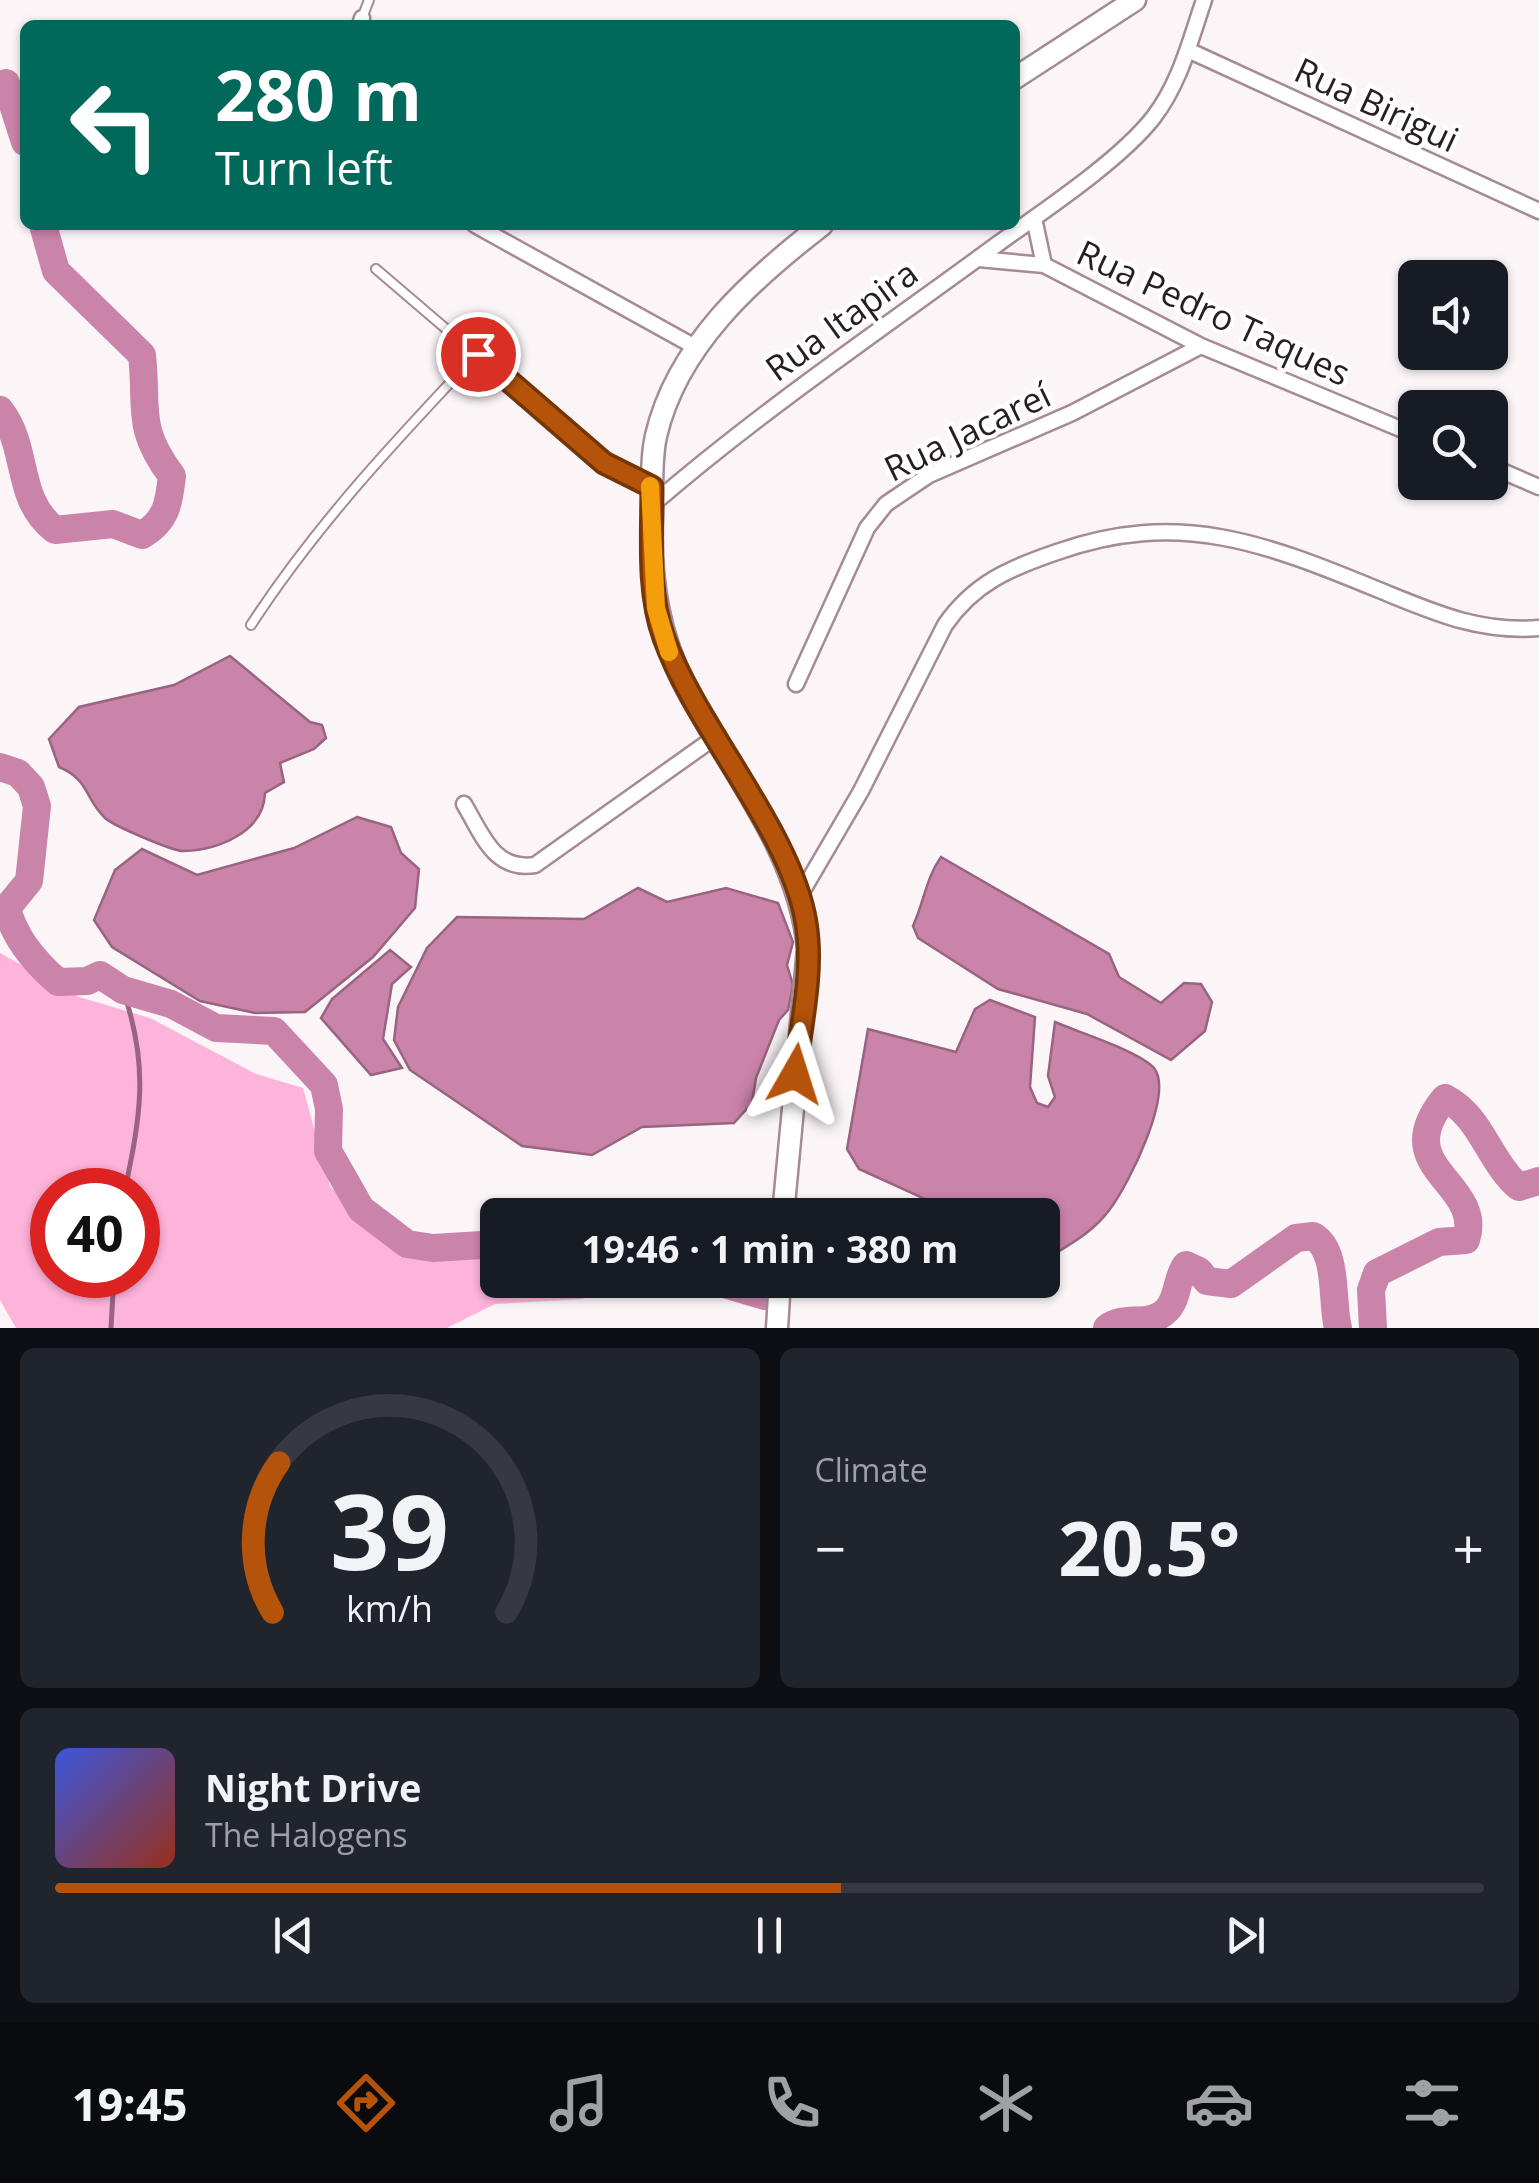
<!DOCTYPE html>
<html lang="en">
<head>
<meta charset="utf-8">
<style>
  body { margin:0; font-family:"Open Sans",sans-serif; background:#20242c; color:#f1f3f6; height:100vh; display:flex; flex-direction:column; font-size:38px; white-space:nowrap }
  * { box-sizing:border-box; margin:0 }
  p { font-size:32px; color:#9ea1a6 }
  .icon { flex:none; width:55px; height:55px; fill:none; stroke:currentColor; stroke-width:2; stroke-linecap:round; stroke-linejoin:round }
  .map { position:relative; height:1328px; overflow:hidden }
  .sheet { display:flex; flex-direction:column; gap:20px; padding:20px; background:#0d0f14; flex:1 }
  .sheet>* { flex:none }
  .banner { position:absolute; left:20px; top:20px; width:1000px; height:210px; border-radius:15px; box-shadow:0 2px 8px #0004; background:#00695c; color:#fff; overflow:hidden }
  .tools { position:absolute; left:1398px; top:260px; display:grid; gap:20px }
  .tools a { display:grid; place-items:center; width:110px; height:110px; border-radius:15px; background:#171b24; box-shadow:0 2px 8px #0004; font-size:50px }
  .speed { position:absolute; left:30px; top:1168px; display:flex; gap:20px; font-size:50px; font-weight:700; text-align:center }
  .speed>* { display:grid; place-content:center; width:130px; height:130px; border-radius:50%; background:#171b24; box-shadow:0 2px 8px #0004; line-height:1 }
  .speed .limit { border:15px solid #d22; background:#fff; color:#111 }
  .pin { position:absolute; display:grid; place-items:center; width:85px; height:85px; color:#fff; margin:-42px; border:5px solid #fff; border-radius:50%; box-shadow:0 2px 10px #0007 }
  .me { position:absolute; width:110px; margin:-55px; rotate:6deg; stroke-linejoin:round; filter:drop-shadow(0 0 8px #0008) }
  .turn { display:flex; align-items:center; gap:35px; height:210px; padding:0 30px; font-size:45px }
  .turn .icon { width:130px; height:130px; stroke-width:2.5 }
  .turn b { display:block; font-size:70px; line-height:85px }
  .big { font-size:75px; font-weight:700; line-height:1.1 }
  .sheet .card { flex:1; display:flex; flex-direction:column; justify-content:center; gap:15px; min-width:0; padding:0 35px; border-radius:15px; background:#20242c }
  .sheet .dial { align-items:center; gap:0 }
  .dial svg { height:260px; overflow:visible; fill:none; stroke:#363941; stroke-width:7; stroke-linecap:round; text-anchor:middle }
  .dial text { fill:#f1f3f6; stroke:none }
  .song { display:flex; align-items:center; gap:30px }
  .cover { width:120px; height:120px; border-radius:15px; background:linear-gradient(135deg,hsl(230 70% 55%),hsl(10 70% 35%)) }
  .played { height:10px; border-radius:5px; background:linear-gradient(90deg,#b45309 55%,#363941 55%) }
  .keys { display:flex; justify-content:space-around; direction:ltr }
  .heat { display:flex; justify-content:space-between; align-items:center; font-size:55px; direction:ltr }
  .sheet .tiles { flex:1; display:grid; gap:20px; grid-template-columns:1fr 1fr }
  .card:last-child { grid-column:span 2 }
  .trip { position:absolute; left:480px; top:1198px; width:580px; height:100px; border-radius:15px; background:#171b24; box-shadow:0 2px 8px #0004; font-weight:700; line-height:100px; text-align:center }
  .tab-bar { display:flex; height:160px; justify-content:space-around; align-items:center; background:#090b0e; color:#9ea1a6 }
  .tab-bar .icon { width:70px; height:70px }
  .tab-bar .selected { color:#b45309 }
  .tab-bar b { font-size:45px; color:#f1f3f6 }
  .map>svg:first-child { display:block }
  .green { fill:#fdb3da; fill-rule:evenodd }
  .water { fill:#ca83a9; stroke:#996480; stroke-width:2.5 }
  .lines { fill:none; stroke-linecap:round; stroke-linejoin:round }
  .stream { stroke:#996480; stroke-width:5 }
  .river { stroke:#ca83a9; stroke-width:28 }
  .lane-casing { stroke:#a58a97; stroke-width:12 }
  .street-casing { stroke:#a58a97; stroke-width:19 }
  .secondary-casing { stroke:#a58a97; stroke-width:25 }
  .lane { stroke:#fff; stroke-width:8 }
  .street { stroke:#fff; stroke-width:14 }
  .secondary { stroke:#fff; stroke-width:20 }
  .route-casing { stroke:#753606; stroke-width:25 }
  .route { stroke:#b45309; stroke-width:18 }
  .slow { stroke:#f59e0b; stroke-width:18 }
  .labels { text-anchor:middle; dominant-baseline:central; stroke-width:8; stroke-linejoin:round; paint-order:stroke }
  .street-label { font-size:35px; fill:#271d22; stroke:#fff }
</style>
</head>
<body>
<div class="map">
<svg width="1539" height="1328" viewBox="0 0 1539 1328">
  <rect width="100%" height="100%" fill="#fbf5f8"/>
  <path class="green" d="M0,953L79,997L150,1018L256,1074L303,1088L330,1186L400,1257L497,1250L498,1280H565L584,1299L495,1304L447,1328H16L0,1300ZM52,1190H138V1275H52Z"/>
  <path class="water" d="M230,656L310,722L322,725L326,738L314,749L280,763L284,782L265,793C264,832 218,850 184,851C174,852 112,825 105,818C84,798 90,780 59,767L49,739L79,707L174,685Z
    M357,817L391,827L401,853L419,869L415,908L373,957L305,1012L255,1013L200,1001L112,947L94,920L115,870L142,849L197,875L294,848Z
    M941,857L1109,954L1119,977L1161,1003L1184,983L1201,984L1212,1002L1205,1031L1171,1060L1087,1014L998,989L918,938L913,926C924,902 926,878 941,857Z
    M638,888L667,902L726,888L778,903L793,942L787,965L793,985L788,1010L779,1020L756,1078L752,1103L734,1123L642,1127L592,1155L522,1146L410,1070L394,1040L398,1007L427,948L457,917L584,919Z
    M390,950L411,967L392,984L383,1039L402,1068L371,1075L321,1018L332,999Z
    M990,1000L1035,1017L1030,1087L1037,1103L1048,1107L1055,1097L1048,1076L1055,1022C1078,1032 1139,1051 1154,1068C1174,1093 1129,1184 1110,1209C1093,1233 1067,1246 1043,1261L1042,1215H947L923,1198L859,1169L847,1149L868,1029L956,1052L975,1009Z"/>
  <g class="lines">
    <path class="stream" d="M123,990C149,1066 141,1113 125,1190
      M111,1328L114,1275"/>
    <path class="river" d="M0,85L6,83L25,142
      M0,410C30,449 14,498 55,530L113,524L142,535C167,521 169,502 172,476C135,427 148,408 142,355L56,271L43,225
      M0,767L18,773L31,787L37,806L29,881L7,908C14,937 36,963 58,982L87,981L100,975L123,990L171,1004L216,1028L274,1031L324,1085L329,1109L328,1151L361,1209L407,1244L433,1248L498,1244
      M711,1280L765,1296
      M1107,1328C1124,1314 1150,1328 1167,1310C1179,1297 1176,1278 1186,1265L1199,1271L1207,1281L1231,1284L1296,1238L1313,1236C1339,1251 1331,1302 1338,1328
      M1373,1328L1371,1290L1377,1273L1439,1242L1466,1240C1485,1182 1386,1169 1445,1098C1481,1116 1490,1163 1519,1187L1539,1181"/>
    <defs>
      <path id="lane" d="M362,18L369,0
        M376,269L603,463L648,485
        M251,625C316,525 396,440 478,353"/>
      <path id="street" d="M360,25L362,18
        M1190,51L1539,211
        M1034,218L1044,265
        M475,225L697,348
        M979,259L1044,265L1201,346L1415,435
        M1490,466L1539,487
        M652,505C762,410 882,329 999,243C1045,210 1119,161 1153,118C1180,83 1190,41 1204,0
        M796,684L867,528L886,504L929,475L1072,413L1201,346
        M464,804C483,836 494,871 535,865L714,738
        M799,897L861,791L945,625C974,583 1010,568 1057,552C1178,509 1265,543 1379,590C1433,612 1479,633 1539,628"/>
      <path id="secondary" d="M1015,78L1135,0
        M783,1215L808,949C800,854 731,771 687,689C658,636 650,580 652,520C653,493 650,463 656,436C677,345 752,279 822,225
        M777,1328L780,1280"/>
    </defs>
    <use href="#lane" class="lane-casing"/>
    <use href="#street" class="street-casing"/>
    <use href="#secondary" class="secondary-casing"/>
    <use href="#lane" class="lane"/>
    <use href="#street" class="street"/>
    <use href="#secondary" class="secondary"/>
  </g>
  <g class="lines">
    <defs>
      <path id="route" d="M478,354L604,463L652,487C652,535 647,592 664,638C697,729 792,833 806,923C814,971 801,1026 795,1074"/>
    </defs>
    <use href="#route" class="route-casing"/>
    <use href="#route" class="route"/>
    <path class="slow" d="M650,486L656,608L669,652"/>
  </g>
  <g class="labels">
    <g class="street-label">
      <text transform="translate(1377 104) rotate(25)">Rua Birigui</text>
      <text transform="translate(1214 312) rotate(25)">Rua Pedro Taques</text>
      <text transform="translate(841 320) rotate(-36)">Rua Itapira</text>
      <text transform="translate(967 431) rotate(-26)">Rua Jacareí</text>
    </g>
  </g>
</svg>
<div class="tools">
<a><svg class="icon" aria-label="sound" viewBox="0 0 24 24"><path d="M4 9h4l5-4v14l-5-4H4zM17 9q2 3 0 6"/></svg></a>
<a><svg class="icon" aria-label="search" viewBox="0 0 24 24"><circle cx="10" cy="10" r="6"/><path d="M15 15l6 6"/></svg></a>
</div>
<div class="speed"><div class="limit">40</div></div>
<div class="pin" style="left:478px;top:354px;background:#d93025"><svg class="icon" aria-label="arrive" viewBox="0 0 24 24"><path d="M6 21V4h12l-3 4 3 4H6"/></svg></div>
<svg class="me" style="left:795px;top:1074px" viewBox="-20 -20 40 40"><path d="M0-17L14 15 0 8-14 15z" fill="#b45309" stroke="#fff" stroke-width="4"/></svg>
<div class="trip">19:46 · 1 min · 380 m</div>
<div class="banner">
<div class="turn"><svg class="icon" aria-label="left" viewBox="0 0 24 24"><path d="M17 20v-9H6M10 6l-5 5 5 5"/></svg><div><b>280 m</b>Turn left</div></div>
</div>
</div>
<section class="sheet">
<div class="tiles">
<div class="card dial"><svg viewBox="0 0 100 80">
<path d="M14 69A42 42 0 1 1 86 69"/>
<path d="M14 69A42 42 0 0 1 16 23" stroke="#b45309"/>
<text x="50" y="56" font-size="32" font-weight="700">39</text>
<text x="50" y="72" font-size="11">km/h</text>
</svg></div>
<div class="card"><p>Climate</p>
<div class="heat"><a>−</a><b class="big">20.5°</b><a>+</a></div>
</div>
<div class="card">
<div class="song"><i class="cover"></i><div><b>Night Drive</b><p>The Halogens</p></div></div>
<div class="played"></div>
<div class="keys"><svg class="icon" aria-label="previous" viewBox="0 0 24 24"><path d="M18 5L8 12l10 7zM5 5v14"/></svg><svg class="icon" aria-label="pause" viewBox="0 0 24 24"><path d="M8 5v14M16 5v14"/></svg><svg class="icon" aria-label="next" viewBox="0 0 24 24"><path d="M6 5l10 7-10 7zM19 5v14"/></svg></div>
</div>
</div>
</section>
<nav class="tab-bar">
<b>19:45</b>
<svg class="icon selected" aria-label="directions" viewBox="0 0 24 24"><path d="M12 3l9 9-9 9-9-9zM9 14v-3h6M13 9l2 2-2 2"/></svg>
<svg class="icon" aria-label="music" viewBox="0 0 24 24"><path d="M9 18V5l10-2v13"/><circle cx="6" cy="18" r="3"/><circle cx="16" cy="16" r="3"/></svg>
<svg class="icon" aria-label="phone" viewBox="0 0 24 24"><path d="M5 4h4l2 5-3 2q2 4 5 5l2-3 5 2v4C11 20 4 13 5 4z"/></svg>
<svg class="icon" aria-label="climate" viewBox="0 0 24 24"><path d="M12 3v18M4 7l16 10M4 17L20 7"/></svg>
<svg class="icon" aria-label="car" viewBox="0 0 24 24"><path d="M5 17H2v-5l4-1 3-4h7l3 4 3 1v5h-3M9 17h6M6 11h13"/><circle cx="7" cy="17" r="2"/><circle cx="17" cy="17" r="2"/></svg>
<svg class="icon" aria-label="filters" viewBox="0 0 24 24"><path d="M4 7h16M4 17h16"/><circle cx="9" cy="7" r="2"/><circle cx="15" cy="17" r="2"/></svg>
</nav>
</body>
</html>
